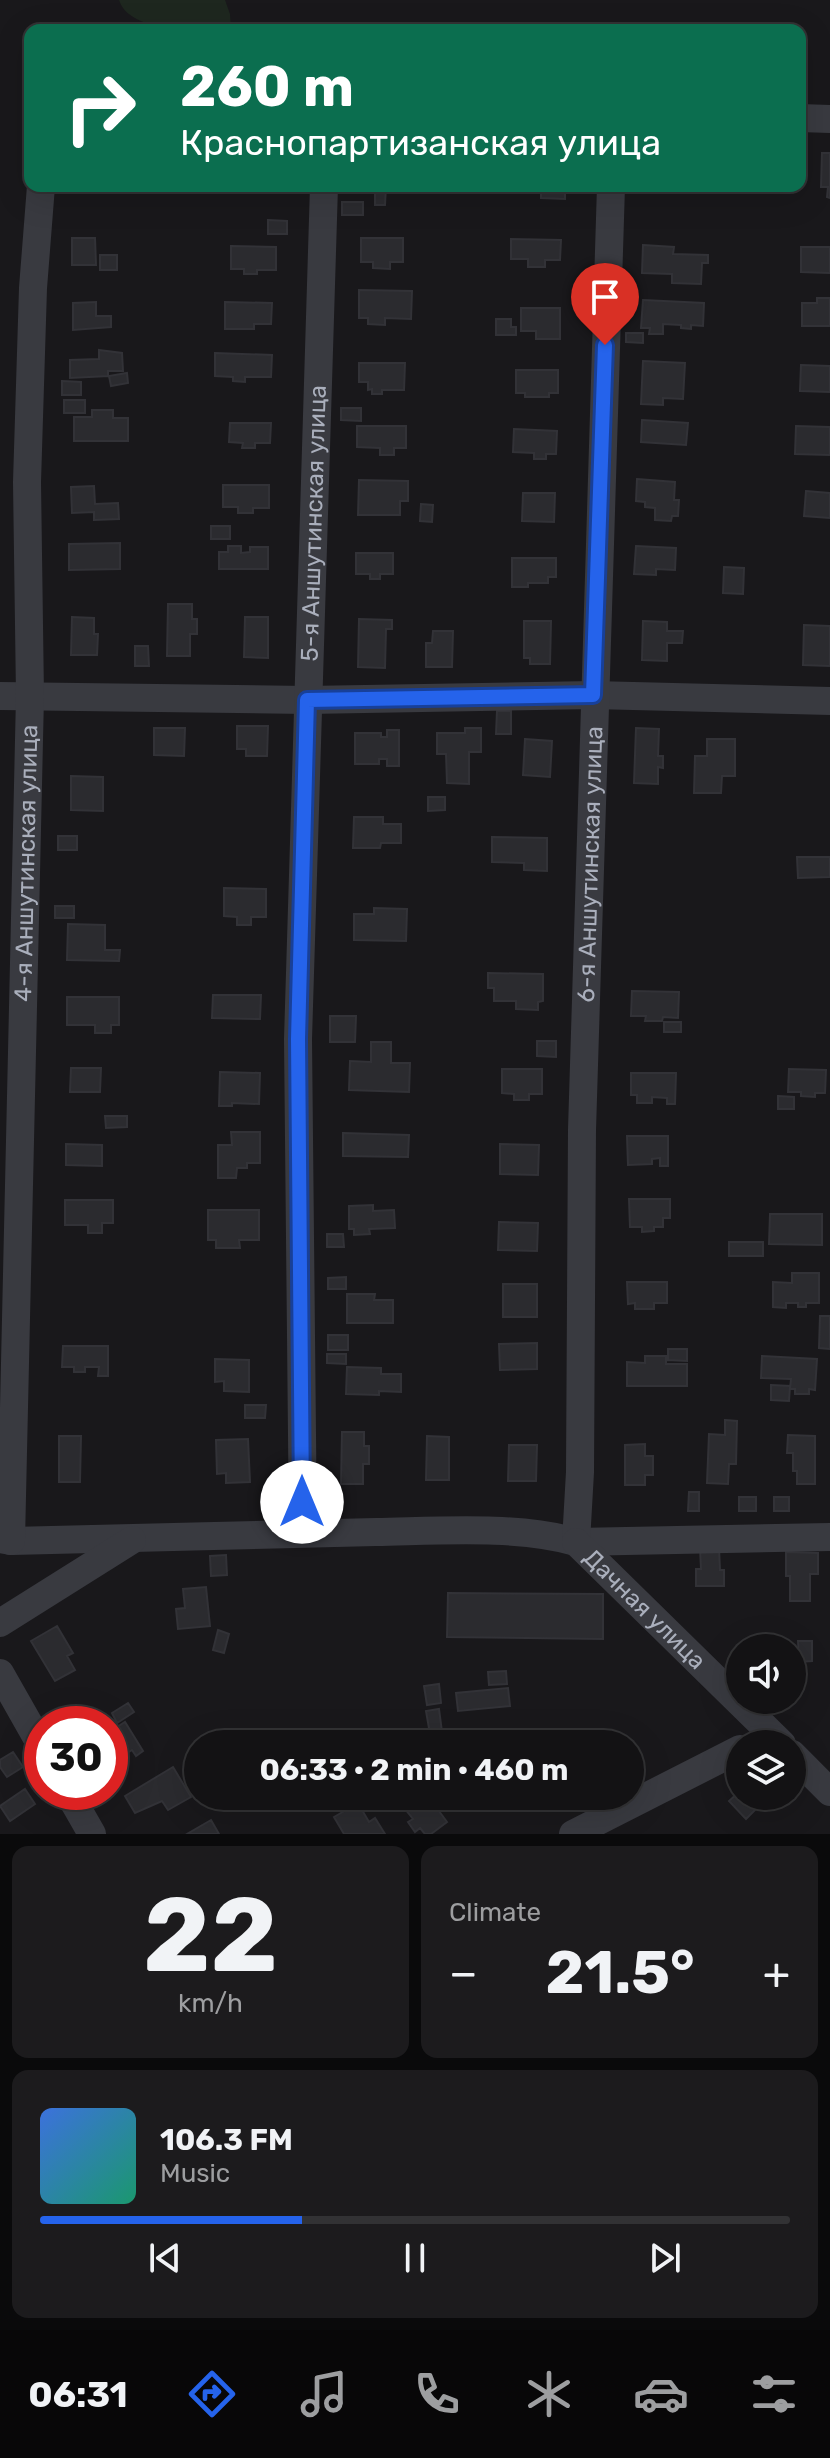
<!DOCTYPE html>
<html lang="en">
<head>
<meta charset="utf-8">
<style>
  body { margin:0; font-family:Rubik,sans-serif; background:#1c1b1d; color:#f1f3f6; height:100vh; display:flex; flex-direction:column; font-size:30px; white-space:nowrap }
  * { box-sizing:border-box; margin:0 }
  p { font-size:26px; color:#9d9ea0 }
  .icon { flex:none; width:44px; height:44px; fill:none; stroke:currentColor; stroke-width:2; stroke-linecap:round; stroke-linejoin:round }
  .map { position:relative; height:1834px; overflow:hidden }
  .drawer { display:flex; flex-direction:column; gap:12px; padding:12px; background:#0a0a0b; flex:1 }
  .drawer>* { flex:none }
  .banner { position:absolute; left:24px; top:24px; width:782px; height:168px; border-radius:16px; box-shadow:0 8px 32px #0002,0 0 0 2px #323234; background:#0b6e4f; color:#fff; overflow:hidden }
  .buttons { position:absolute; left:726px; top:1634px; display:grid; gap:16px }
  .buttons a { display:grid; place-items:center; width:80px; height:80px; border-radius:50%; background:#131214; box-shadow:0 8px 32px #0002,0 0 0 2px #323234; font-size:40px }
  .speed { position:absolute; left:24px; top:1706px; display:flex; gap:16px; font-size:40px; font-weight:700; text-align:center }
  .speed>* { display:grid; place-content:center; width:104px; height:104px; border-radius:50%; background:#131214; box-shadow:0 8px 32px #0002,0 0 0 2px #323234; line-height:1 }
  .speed .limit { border:12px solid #d22; background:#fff; color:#111 }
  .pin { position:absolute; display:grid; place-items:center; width:68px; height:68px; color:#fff; margin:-82px -34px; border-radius:50% 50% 50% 0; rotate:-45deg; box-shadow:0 0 8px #0007 }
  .pin .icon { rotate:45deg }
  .me { position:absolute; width:88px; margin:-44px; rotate:0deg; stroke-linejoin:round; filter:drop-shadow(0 0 6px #0008) }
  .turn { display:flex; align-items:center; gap:28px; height:168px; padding:0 24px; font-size:36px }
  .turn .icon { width:104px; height:104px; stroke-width:2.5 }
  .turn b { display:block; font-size:56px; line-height:68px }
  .big { font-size:60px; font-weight:700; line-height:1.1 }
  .drawer .card { flex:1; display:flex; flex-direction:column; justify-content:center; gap:12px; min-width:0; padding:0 28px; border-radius:16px; background:#1c1b1d }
  .drawer .dial { align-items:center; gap:0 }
  .dial b { font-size:104px; line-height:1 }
  .song { display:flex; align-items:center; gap:24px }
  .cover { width:96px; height:96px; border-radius:12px; background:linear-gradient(135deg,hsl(220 70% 55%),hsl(160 70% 35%)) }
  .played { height:8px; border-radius:4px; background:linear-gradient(90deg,#2563eb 35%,#323234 35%) }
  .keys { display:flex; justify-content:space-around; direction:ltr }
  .heat { display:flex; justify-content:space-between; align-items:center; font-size:44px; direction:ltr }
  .drawer .tiles { flex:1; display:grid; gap:12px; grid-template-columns:1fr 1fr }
  .card:last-child { grid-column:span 2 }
  .trip { position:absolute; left:184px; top:1730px; width:460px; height:80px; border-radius:40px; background:#131214; box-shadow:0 8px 32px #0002,0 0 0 2px #323234; font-weight:700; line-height:80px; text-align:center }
  .tab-bar { display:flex; height:128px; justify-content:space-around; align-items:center; background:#080708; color:#9d9ea0 }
  .tab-bar .icon { width:56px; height:56px }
  .tab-bar .active { color:#2563eb }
  .tab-bar b { font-size:36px; color:#f1f3f6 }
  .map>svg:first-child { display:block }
  .green { fill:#1e271f }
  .building { fill:#2b2b2f; stroke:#323237; stroke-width:2 }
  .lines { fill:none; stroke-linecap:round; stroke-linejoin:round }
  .minor { stroke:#393a40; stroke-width:28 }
  .route-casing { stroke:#184099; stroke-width:20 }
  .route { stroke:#2563eb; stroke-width:14 }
  .labels { text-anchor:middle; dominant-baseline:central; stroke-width:8; stroke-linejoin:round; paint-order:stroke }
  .street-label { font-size:24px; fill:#aaafbc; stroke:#131316 }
</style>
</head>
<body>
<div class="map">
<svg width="830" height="1834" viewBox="0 0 830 1834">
  <rect width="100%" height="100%" fill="#19181b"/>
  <path class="green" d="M119,0H225L230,14L231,30C203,30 129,34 119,0Z"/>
  <path class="building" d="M822,153H830V198L827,197L828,187H821Z
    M365,186H386L385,205H375V192H365Z
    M430,186H465V192H430Z
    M541,186H565V199L541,198Z
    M342,202H363V215H342Z
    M268,220L287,221V234H268Z
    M72,238H95L96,265H72Z
    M361,238H403V262H390V269L373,268V262H361Z
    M511,239L561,240L560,260H545V267H528V259H511Z
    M643,245L674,247L673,254L708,255V263H702L701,284L672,283V274L642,273Z
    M231,246L276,247V270H257V274H244V269H231Z
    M801,247H830V273L801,272Z
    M100,255H117V270H100Z
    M359,290L412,291L411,319L385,318V325L368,324V318H359Z
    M817,298H830V326H802V303H817Z
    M643,300L704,303L703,326L691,325V329L681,328V325L663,324V334H649L650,328H641Z
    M96,302V316H111V327L73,330V303Z
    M225,302L272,303L271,324H254V329H225Z
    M521,308H560V339H536V331H521Z
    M496,319H511V327H516V335H496Z
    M626,333H643V343L626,342Z
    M99,350L122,353L123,371H108V376L70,378V360L99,359Z
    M215,353L272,355L271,377H245V382L233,381V377L215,376Z
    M643,361L685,363L683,399L663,398V405L641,404Z
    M359,363H405L404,390H382V394H372V389L368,390V382H359Z
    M801,365L830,366V392L800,391Z
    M516,370H558V393H549V397H525V393H516Z
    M127,373L128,383L111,386L109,376Z
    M62,381L81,382V395H62Z
    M64,400H85V413H64Z
    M341,408H361V421L341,420Z
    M92,410H113V418H128V441H74V417H92Z
    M642,420L688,423L686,445L641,442Z
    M230,423H271L270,443H255V448H242L243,443L229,442Z
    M357,426H406V448H394V455H380V448L357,447Z
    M796,426L830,427V455L795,454Z
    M514,429L557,431L556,454H546V459H534V453L513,452Z
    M637,479L675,482L674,500H679L678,516H672L671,521L655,520V508L645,507V502L636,501Z
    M359,480L408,481V501H400V515H358Z
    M223,485H269V508H253V513H238V507H223Z
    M94,486L95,504L118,503L119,519L94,520V512L72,513L71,487Z
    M806,491L830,493V518L804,516Z
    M523,493H555L554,522L522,521Z
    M421,504L433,505L432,522L420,521Z
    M211,526H230V539H211Z
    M120,543V569L69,570V544Z
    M228,546H241V553L250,552V547H268V569H219V552H228Z
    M636,546L676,548L675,570L656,569V575L634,574Z
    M356,553H393V574H380V579H370V574H356Z
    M512,558H556V577H548V583H528V587H512Z
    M724,567L744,568L743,594L723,593Z
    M168,604H192V619H197V634H190V656H167Z
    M72,617L94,618V634H98L97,655H71Z
    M245,617H268V658L244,657Z
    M359,619L392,620V629H386L385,668L358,667Z
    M524,621H551L550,664H530V658H524Z
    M643,621L667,622V631H683L682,643H667V661L642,660Z
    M804,625L830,626V666L803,665Z
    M433,631H453L452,667H426V643H432Z
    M135,646H148L149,666H135Z
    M497,711H511V734H496Z
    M237,726H268L267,756H246V749H237Z
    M154,728H185L184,756L154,755Z
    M465,728H481V752H469V784L447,783L446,754H437V733H465Z
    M636,728L659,729L658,756H663V768L658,767V784L634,783Z
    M387,730H399V766H387V759H379V764H355V733H381V737H387Z
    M525,739L552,741L550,777L523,775Z
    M707,739H735V776H722L721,793H694L695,756H707Z
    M71,776L103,777V811L71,810Z
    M428,797H445V810L428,811Z
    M354,817H383V824H401V843H381L380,848H353Z
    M58,836H77V850H58Z
    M492,837L547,838V871L524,870V863L492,862Z
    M797,857H830V877L798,878Z
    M224,888L266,889V917H251V925H237V917L224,916Z
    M55,906H74V918H55Z
    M374,908L407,909L406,941L354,940V914H374Z
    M68,924L105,925V950H120L119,961L67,960Z
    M488,973L543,974V1001L538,1002V1010L516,1009V1001H494V988H488Z
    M632,991L679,992L678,1018L663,1017L662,1021H645L646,1016H631Z
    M213,995H261L260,1019L212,1018Z
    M67,997H119V1025H111V1033H95V1025H67Z
    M330,1016H356L355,1042H330Z
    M664,1022H681V1032H664Z
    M537,1041H556V1057L537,1056Z
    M371,1042H391V1063H410L409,1092L349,1090L350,1061L371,1062Z
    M71,1068H101L100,1092H70Z
    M502,1069H542V1094H529V1100H514V1094L502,1093Z
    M789,1069L826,1070L825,1093H815V1097L801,1096V1092H788Z
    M220,1072L260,1073L259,1104L232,1103V1106H219Z
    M631,1073H676L675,1104H667V1098L652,1097V1103H637V1095H631Z
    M778,1096L794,1097V1109H778Z
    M105,1116H127V1127L106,1128Z
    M231,1132H260V1163H247V1168H237L236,1178H218V1145H232Z
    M343,1133L409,1135L408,1157L343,1156Z
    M627,1136H668V1166H660V1158L652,1159V1164L628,1165Z
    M66,1144L102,1145V1166L66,1165Z
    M500,1144L539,1145L538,1175L500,1174Z
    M629,1199H670V1218H663V1227H654V1231L642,1232V1227H630Z
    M65,1200H113V1223H102V1233H88V1225H65Z
    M373,1205V1211L394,1210L395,1228L369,1229L370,1234L354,1235V1229H349V1206Z
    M208,1210H259V1240H239L240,1248H216V1240H208Z
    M770,1214H822V1245L769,1244Z
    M499,1222L538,1223L537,1251L498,1250Z
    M327,1234H343L344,1247H327Z
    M729,1242H763V1256H729Z
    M792,1273H819V1303H806V1307H798V1303H786V1308L773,1307V1282L792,1283Z
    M346,1277V1289H328V1278Z
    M627,1282H667V1303H654V1309H635V1303L628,1304Z
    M503,1284H537V1317H503Z
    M347,1294H375L374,1300H393V1323H347Z
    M820,1316H830V1349L819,1348Z
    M328,1335H348V1350H328Z
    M537,1343V1369L500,1370L499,1344Z
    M63,1346H108V1376H98L99,1367H85V1372H74V1367H62Z
    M668,1349H687V1361L668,1360Z
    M327,1354H346V1364L327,1363Z
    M645,1356H666V1364H687V1386H627V1362L645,1363Z
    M762,1356L817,1359L815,1390L809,1389V1394H795V1389H790L791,1379L761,1378Z
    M215,1359L249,1360V1392L224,1391V1381L215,1382Z
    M347,1367L381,1368V1374H401V1392L379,1391V1395L346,1394Z
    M771,1385L790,1386L789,1401L771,1400Z
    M245,1405H266L265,1418H245Z
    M725,1420L737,1421L736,1464H729L728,1484L707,1483L709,1434L725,1435Z
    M342,1432H364V1446H369V1464H363V1484H341Z
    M788,1435L815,1436V1484H797V1471H793V1453H787Z
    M59,1436H81L80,1482H59Z
    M427,1436L449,1437V1480H426Z
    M248,1439L250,1482L226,1483V1473L217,1474L216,1440Z
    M645,1444V1456H653V1475H645V1485H625V1445Z
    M509,1445H537L536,1481H508Z
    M689,1492H699V1511H688Z
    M739,1497H756V1511H739Z
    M774,1497H789V1511H774Z
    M700,1548H719L720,1570H724V1586H696V1569H701Z
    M786,1552L818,1553V1574H810V1601H790V1576H786Z
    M226,1555L227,1575L211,1576L210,1556Z
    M206,1587L210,1626L178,1629L176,1609L185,1608L183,1589Z
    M448,1593L603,1594V1639L447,1637Z
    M57,1626L73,1653L67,1656L75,1670L55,1681L31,1641Z
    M218,1630L229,1634L224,1653L213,1650Z
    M798,1641H812V1661L799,1662Z
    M506,1671L507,1684L489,1685L488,1672Z
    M439,1684L441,1703L427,1705L424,1686Z
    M508,1688L510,1706L458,1711L456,1693Z
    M128,1703L134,1712L117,1723L112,1713Z
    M439,1709L442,1732L430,1734L426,1711Z
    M114,1722L117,1727L125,1722L143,1751L136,1756L132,1750L110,1764V1724Z
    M13,1752L23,1767L7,1777L0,1767V1760Z
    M173,1767L191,1797L168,1810L162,1801L135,1813L125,1796Z
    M25,1789L35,1804L10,1821L0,1806Z
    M740,1791V1796H779L764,1809L760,1805L746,1819L729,1801Z
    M422,1796H428L447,1822L431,1834H425L420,1828L415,1832L408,1822L413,1819L405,1809Z
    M483,1796H512L490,1809Z
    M358,1803L369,1822L375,1818L385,1834H344L334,1817Z
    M211,1820L219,1834H187Z"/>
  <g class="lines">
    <g class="minor">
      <path d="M800,118L830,119"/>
      <path d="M0,696L307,700L593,695L830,701"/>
      <path id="s1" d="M303,1533L298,1039L324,186"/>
      <path d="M0,1539L11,1541C133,1539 254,1534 376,1532C437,1531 518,1525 576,1542L830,1537"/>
      <path id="s2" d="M11,1541L30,696L27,482L33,288L41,186"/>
      <path id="s3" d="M576,1542L580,1472L582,1130L611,186"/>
      <path id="s4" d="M576,1542L782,1744"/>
      <path d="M0,1623L132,1540"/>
      <path d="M0,1673L42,1747"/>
      <path d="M792,1754L830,1792"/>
      <path d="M68,1792L92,1834"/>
      <path d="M573,1834L740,1749"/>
    </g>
  </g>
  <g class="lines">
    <defs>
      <path id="route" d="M302,1502L298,1039L307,700L593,695L605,345"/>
    </defs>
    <use href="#route" class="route-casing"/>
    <use href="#route" class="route"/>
  </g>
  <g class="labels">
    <g class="street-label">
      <text stroke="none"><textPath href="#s1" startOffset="1010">5-я Аншутинская улица</textPath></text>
      <text stroke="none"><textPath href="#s2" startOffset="678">4-я Аншутинская улица</textPath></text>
      <text stroke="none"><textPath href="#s3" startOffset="678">6-я Аншутинская улица</textPath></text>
      <text stroke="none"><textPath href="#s4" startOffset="96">Дачная улица</textPath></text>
    </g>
  </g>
</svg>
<div class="buttons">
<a><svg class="icon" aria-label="sound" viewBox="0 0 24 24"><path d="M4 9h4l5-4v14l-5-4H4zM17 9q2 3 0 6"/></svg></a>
<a><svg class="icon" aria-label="layers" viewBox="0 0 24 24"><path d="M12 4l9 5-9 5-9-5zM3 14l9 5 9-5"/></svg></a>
</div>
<div class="speed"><div class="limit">30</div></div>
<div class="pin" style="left:605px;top:345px;background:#d93025"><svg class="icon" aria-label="arrive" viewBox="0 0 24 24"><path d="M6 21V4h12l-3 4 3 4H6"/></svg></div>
<svg class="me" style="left:302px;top:1502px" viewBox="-20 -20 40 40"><circle r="19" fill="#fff"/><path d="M0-13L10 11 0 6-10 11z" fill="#2563eb"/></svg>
<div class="trip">06:33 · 2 min · 460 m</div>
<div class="banner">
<div class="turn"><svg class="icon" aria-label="right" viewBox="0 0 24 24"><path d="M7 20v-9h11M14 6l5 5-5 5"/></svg><div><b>260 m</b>Краснопартизанская улица</div></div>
</div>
</div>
<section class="drawer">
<div class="tiles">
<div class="card dial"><b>22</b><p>km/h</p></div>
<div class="card"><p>Climate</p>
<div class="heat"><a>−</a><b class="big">21.5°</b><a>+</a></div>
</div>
<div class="card">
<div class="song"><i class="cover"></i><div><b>106.3 FM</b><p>Music</p></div></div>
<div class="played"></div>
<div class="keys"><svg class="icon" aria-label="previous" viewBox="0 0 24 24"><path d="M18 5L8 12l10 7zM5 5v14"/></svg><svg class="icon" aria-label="pause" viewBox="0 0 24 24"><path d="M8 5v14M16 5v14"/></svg><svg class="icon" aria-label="next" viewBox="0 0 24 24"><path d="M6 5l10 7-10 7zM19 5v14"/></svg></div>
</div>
</div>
</section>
<nav class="tab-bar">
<b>06:31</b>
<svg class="icon active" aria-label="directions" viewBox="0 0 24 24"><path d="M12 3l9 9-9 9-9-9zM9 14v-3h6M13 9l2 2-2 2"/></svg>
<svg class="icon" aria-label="music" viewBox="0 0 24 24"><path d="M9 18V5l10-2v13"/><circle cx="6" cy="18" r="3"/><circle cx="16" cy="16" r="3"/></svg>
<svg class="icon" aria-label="phone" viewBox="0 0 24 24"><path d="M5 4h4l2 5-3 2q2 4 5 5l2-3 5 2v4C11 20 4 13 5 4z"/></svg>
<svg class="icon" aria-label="climate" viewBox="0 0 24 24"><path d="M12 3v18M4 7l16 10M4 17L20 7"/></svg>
<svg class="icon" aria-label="car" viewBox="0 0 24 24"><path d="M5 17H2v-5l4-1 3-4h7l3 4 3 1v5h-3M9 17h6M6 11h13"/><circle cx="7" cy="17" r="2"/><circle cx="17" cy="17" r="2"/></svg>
<svg class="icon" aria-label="filters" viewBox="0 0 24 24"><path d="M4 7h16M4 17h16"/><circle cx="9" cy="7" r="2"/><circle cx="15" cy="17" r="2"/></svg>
</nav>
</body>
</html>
